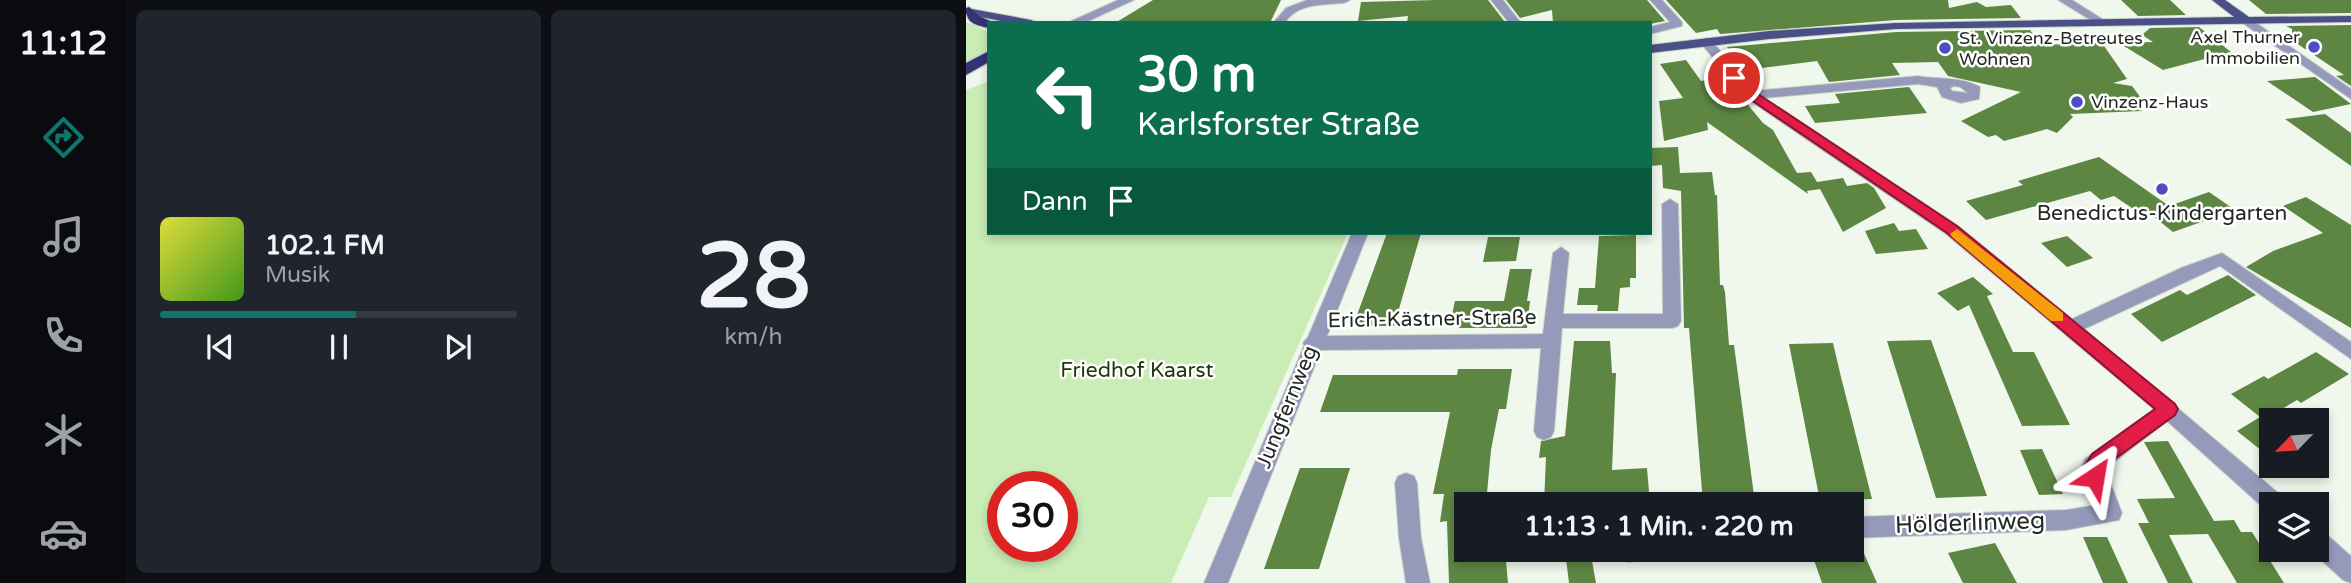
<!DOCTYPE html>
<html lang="de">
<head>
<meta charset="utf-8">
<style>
  body { margin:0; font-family:"Varela Round",sans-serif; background:#20242c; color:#f1f3f6; height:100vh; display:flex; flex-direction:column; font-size:26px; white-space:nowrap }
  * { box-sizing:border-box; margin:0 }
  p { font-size:23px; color:#9ea1a6 }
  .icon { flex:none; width:38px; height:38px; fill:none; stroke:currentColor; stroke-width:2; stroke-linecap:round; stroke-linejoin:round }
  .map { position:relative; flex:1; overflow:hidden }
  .panel { display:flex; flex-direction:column; gap:10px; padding:10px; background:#0d0f14; width:840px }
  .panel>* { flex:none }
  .banner { position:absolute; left:21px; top:21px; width:665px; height:214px; border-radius:0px; box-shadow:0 4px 10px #0003; background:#0b6e4f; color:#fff; overflow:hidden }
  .needle { width:46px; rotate:245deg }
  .buttons { position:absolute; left:1293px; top:408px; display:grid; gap:14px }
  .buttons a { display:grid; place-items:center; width:70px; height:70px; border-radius:0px; background:#171b24; box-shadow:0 4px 10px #0003; font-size:35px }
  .speed { position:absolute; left:21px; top:471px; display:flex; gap:14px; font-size:35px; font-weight:700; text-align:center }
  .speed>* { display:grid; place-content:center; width:91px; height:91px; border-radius:50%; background:#171b24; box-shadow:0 4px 10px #0003; line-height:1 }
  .speed .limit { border:10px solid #d22; background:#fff; color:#111 }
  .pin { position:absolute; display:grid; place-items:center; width:60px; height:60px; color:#fff; margin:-30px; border:4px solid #fff; border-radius:50%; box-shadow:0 2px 7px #0007 }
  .me { position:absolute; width:77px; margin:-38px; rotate:33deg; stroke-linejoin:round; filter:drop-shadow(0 0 5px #0008) }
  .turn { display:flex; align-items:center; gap:24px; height:147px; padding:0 35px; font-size:32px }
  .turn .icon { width:91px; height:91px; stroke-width:2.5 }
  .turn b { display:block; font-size:49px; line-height:60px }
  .then { display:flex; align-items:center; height:66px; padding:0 35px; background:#0003; gap:14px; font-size:26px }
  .panel .tile { flex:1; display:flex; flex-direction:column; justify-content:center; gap:10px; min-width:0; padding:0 24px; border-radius:10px; background:#20242c }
  .panel .dial { align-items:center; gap:0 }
  .dial b { font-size:91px; line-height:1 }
  .song { display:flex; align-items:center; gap:21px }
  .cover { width:84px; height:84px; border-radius:10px; background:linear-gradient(135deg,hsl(60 70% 55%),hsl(100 70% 35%)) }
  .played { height:7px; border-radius:4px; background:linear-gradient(90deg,#0f766e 55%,#363941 55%) }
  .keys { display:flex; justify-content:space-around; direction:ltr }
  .panel .tiles { flex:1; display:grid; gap:10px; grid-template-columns:repeat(2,1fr) }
  .trip { position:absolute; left:488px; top:492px; width:410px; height:70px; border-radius:0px; background:#171b24; box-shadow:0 4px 10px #0003; font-weight:800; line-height:70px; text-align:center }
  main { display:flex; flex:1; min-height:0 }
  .dock { display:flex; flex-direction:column; width:126px; justify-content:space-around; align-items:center; background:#090b0e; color:#9ea1a6 }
  .dock .icon { width:49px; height:49px }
  .dock .current { color:#0f766e }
  .dock b { font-size:32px; color:#f1f3f6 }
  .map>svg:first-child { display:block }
  .green { fill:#caecb6; fill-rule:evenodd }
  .building { fill:#5d8642 }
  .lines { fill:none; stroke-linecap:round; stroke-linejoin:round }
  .minor-casing { stroke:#cbd2c8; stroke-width:2 }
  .major-casing { stroke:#cbd2c8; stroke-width:2 }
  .highway-casing { stroke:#cbd2c8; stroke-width:3 }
  .minor { fill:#959abb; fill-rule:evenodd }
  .major { fill:#4b4f87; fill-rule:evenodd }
  .highway { fill:#323473; fill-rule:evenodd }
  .route { fill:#e11d48; stroke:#92132f; stroke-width:2 }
  .slow { fill:#f59e0b }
  .poi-dot { fill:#504dc4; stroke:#fff; stroke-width:2.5 }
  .labels { text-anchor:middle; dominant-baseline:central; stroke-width:5; stroke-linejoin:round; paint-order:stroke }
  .far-poi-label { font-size:18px; fill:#242723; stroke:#fff; text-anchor:start }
  .poi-label { font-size:21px; fill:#242723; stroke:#fff }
  .street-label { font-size:21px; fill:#242723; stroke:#fff }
  .park-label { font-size:21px; fill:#1d3805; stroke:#fff }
  .near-street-label { font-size:24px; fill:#242723; stroke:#fff }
</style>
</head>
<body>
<main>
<nav class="dock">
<b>11:12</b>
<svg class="icon current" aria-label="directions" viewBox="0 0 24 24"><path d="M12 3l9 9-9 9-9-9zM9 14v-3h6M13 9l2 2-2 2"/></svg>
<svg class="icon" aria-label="music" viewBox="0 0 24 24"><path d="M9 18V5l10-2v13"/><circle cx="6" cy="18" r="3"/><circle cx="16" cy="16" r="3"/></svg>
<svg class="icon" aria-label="phone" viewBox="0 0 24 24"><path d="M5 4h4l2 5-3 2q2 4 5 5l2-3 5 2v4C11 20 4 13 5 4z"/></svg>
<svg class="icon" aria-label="climate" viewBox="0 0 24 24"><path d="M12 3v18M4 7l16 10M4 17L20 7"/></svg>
<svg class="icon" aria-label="car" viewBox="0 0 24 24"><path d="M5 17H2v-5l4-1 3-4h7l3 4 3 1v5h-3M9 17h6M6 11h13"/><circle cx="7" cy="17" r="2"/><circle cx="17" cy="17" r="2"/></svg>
</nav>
<section class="panel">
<div class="tiles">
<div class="tile">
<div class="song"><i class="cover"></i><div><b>102.1 FM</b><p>Musik</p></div></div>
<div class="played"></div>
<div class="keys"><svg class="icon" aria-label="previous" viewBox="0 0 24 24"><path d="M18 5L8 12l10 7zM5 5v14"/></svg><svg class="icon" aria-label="pause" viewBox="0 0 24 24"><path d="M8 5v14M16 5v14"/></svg><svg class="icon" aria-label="next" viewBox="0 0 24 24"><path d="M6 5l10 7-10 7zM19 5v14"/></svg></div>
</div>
<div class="tile dial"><b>28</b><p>km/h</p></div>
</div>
</section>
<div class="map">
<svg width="1385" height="583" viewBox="0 0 1385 583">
  <rect width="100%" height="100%" fill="#f0f7ec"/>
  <path class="green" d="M0,22L23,32L20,51L0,66Z
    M23,81V233H382L265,497H243L205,583H0V90ZM37,486H96V546H37Z"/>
  <path class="building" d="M187,0H315L304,23H149Z
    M470,0H522L539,22L441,23L442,16L392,21L395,2Z
    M540,0H681L699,21L684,24L587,23L586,10L554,18Z
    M700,0H982L983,8L1011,2L1020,7L1045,5L1055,18L930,20L754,34L751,29L730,33Z
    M1155,0H1204L1220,15L1172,16Z
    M1283,0H1385V13L1300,14Z
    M1385,25V86L1370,76L1378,75L1318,35L1326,34V29L1320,26Z
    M1233,27L1265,52L1197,70L1153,43L1187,42L1176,35L1184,28Z
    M1064,30L1075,45L1136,43L1161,79L1147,83L1166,86L1181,106L1172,107L1176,111L1104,114L1107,117L1091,133L1081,129L1038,141L1030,135L1022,137L995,121L1055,92L982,76L972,62L926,63L934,75L863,82L851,61L795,68L782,80L761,47L930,32Z
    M720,60L735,81L758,76L797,123L807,130L831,173L845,172L851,182L877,178L881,186L901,183L908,188L920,208L877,232L854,189L841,191L842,194L741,122L742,130L698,141L693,101L717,98L694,64Z
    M1349,77L1385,104L1347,112L1301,81Z
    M943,87L961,113L849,123L839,106L874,103L869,94Z
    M1359,114L1385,133V166L1319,119Z
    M712,147L714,173L746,172L749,195H751L754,285H757L759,292L763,345H768L789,503L737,504L723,328H718L715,191L697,188L696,165L684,166V148Z
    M1133,157L1203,206L1243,192L1269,210L1207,232L1187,216L1181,218L1148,196L1135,200L1124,191L1020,220L1000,201L1057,185L1052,181Z
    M1340,197L1385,225V328L1280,267L1307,251L1357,233L1317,206Z
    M928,223L933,231L950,229L962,249L910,254L899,231Z
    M421,233H455L428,326H387Z
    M670,235V278H664V287L654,288L652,311H631L632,305H611L613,288H629L633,236Z
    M1101,236L1127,258L1101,267L1075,243Z
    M522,237H554L550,261L517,262Z
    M544,269H566L561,301H564L561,328H493L495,320L485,319L489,301H538Z
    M1262,275L1290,295L1196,342L1165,314L1214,290L1221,295Z
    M1007,277L1027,294L1021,296L1047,352H1068L1104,425L1056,426L1003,305L992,311L971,293Z
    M965,340L991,412L1021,496L970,498L921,341Z
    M608,341H644L646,373H650L646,470L681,468L683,492L673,493V504H578L580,457L573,458L575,441L599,436Z
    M867,343L875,377L906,499L854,501L823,344Z
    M1350,352L1383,374L1335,403L1331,400L1306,415V459L1271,431L1294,417L1265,394L1298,376L1302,379Z
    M492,369H546L540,409H533L525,450L520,504H500V550H539L542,583H483L481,521L474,522L478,494H467L484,412H354L367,375H491Z
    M1202,441L1248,521L1268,520L1275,532H1286L1318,583H1271L1242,534L1203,535L1227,583H1202L1172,523H1183L1171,499L1209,498L1178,442Z
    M1076,449L1097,494L1073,495L1054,450Z
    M334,468H384L353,569H298Z
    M1117,537H1141L1162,583H1137Z
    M1029,543L1051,583H997L982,553Z
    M896,549L911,583H856L848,560Z
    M599,550H624L630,583H603Z"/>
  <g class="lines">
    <defs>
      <path id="minor" d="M152,0H168L118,23H101Z
        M341,0H384L378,3C358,5 330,3 319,23H307L320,8Z
        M525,0H537L555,23H543Z
        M684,0H696L716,22V26L684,34V27L704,22Z
        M1092,0H1106L1141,22L1131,24Z
        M1278,20H1286L1385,89V99L1278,24Z
        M740,38L744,39L788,91L952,76C974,80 994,76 1014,87L1013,99L995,103L976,97L971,87L952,84L798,98L992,226L1106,319L1215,268L1256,253L1385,342V359L1254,266L1118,329L1317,497L1320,504H1306V513L1301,511L1201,421L1139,469L1156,513L1153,520L1100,530L886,538V517L1100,510L1131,505L1116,466L1119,459L1188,409L980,234L780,98L734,42ZM988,86L994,87L1002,93L986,91L984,88Z
        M704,199L712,204L715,321L712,326L706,328H596L588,431L585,437L578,440L571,437L568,431L575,348L355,350L262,583H238L338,346L337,343L342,337L386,233H402L361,336L577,334L587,253L595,247L603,253L597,314H697L696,204Z
        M440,473L448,476L451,483L455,538L464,583H440L433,538L429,483L432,476Z
        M1351,530L1359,533L1385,556V583L1377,580L1344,550H1351Z
        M652,550H683L679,558L663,562L655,559Z"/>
      <path id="major" d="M1246,0H1259L1283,17L1385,16V22L930,29L803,39L684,53V45L803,31L930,23L1268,17Z
        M0,8L65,20L71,23H45L0,14Z"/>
      <path id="highway" d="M3,7L13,16L29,23H23V28C9,25 0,23 0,8Z
        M23,51V62L0,75V63Z"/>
    </defs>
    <use href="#minor" class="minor-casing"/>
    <use href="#major" class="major-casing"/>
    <use href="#highway" class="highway-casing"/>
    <use href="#minor" class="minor"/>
    <use href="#major" class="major"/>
    <use href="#highway" class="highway"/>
  </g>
  <path class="route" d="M764,76H773L789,92L991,226L1209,404L1212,409L1209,415L1139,466L1136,483L1129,485L1122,483L1118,467L1126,454L1189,409L981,233L781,97L764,81Z"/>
  <path class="slow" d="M991,229L1097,313V321H1085L986,237L984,234Z"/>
  <g class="poi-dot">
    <circle cx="1348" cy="47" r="7"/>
    <circle cx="979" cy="48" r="7"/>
    <circle cx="1111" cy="102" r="7"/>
    <circle cx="1196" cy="189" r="7"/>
  </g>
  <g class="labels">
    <g class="far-poi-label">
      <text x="1334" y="37" text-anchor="end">Axel Thurner<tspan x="1334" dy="21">Immobilien</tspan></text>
      <text x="993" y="38">St. Vinzenz-Betreutes<tspan x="993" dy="21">Wohnen</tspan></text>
      <text x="1125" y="102">Vinzenz-Haus</text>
    </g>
    <g class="poi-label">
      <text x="1196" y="213">Benedictus-Kindergarten</text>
    </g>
    <g class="street-label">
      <text transform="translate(466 319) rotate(-1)">Erich-Kästner-Straße</text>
      <text transform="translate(321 407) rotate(-68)">Jungfernweg</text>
    </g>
    <g class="park-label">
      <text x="171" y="370">Friedhof Kaarst</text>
    </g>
    <g class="near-street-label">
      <text transform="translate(1004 523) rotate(-2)">Hölderlinweg</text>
    </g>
  </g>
</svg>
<div class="buttons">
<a><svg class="needle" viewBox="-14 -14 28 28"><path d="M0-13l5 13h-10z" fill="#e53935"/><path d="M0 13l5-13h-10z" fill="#9ea1a6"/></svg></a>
<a><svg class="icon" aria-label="layers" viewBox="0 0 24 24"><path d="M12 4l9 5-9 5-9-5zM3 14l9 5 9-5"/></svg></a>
</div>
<div class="speed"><div class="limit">30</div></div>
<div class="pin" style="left:768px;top:78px;background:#d93025"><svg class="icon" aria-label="arrive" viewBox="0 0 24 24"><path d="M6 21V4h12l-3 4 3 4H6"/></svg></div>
<svg class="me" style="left:1129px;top:477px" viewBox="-20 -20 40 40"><path d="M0-17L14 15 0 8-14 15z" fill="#e11d48" stroke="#fff" stroke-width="4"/></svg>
<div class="trip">11:13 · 1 Min. · 220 m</div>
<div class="banner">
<div class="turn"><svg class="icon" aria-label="left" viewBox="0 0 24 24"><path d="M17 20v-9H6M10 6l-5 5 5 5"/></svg><div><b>30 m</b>Karlsforster Straße</div></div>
<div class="then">Dann<svg class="icon" aria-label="arrive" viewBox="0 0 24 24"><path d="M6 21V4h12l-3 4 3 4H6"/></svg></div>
</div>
</div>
</main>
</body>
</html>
